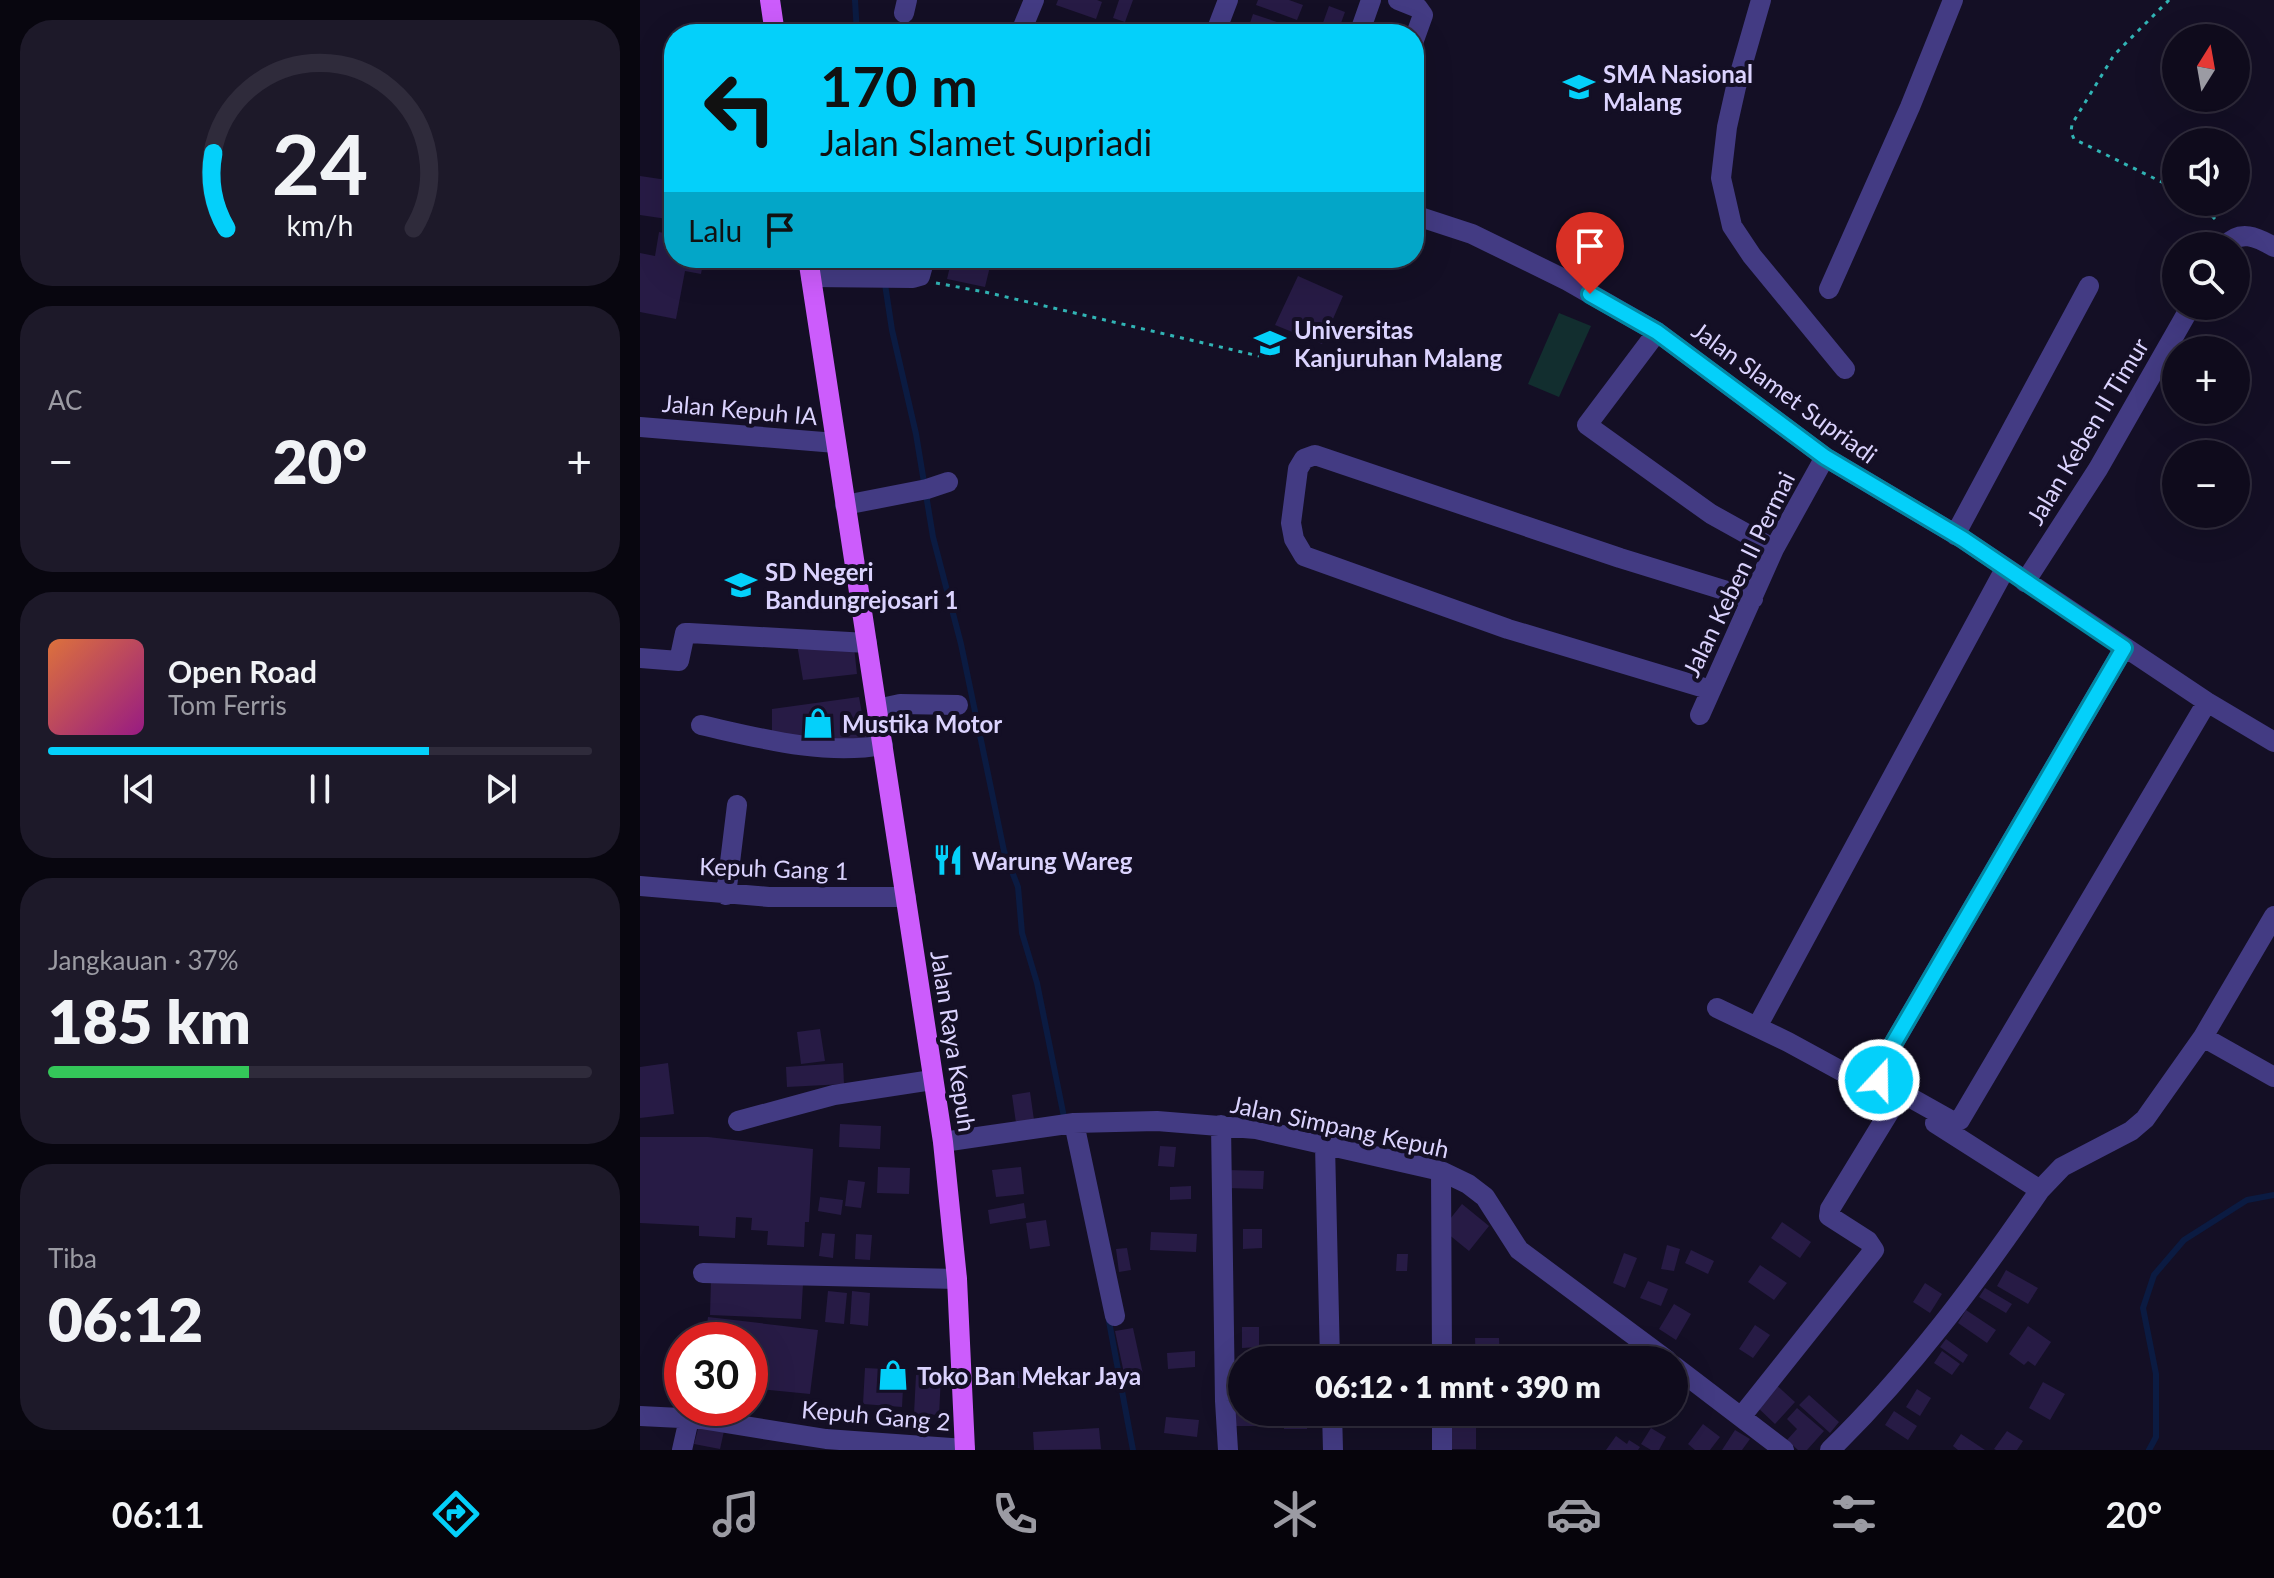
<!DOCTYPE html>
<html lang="id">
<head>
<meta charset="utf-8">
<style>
  body { margin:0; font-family:Lato,sans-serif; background:#1d1929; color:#f1f3f6; height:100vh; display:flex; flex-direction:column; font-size:30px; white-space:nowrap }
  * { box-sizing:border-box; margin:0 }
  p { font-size:26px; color:#9b9ba3 }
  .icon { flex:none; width:44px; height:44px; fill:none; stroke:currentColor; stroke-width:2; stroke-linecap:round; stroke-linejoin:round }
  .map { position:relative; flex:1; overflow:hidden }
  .details { display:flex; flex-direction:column; gap:20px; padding:20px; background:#08060f; width:640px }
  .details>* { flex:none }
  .guide { position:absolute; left:24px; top:24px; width:760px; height:244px; border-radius:32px; box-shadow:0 8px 32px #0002,0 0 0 2px #2f2b3b; background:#04d0fa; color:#111; overflow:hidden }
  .needle { width:52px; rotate:11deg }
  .fabs { position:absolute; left:1522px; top:24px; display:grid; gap:16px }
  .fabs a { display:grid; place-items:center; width:88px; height:88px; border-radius:50%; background:#0f0b1c; box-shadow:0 8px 32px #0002,0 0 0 2px #2f2b3b; font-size:40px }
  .speed { position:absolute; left:24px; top:1322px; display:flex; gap:16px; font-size:40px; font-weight:700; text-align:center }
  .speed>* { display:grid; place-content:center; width:104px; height:104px; border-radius:50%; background:#0f0b1c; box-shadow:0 8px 32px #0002,0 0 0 2px #2f2b3b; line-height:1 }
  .speed .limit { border:12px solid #d22; background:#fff; color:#111 }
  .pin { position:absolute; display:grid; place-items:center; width:68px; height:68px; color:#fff; margin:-82px -34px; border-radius:50% 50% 50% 0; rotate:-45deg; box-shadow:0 0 8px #0007 }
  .pin .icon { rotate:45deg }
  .me { position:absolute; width:88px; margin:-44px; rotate:21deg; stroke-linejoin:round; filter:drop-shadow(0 0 6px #0008) }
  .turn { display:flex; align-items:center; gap:28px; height:168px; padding:0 24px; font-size:36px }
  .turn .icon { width:104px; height:104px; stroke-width:2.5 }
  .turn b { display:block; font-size:56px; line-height:68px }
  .then { display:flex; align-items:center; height:76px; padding:0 24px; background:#0003; gap:16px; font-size:30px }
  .big { font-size:60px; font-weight:800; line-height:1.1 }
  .details .tile { flex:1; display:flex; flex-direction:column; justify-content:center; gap:12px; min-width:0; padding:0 28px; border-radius:32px; background:#1d1929 }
  .details .dial { align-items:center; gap:0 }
  .dial svg { height:208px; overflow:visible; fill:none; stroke:#2f2b3b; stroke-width:7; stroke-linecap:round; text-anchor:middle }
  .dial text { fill:#f1f3f6; stroke:none }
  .song { display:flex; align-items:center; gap:24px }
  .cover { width:96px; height:96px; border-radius:12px; background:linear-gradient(135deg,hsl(20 70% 55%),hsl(310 70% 35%)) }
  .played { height:8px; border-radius:4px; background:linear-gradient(90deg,#04d0fa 70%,#2f2b3b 70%) }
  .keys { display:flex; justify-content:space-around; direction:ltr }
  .heat { display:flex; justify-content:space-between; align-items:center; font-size:44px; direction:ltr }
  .charge { height:12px; border-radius:6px; background:linear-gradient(90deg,#34c759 37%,#2f2b3b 0) }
  .trip { position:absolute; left:588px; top:1346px; width:460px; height:80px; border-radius:40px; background:#0f0b1c; box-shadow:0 8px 32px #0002,0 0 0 2px #2f2b3b; font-weight:800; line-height:80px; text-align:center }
  .tabs { display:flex; height:128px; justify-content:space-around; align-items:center; background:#06040b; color:#9b9ba3 }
  .tabs .icon { width:56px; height:56px }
  .tabs .selected { color:#04d0fa }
  .tabs b { font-size:36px; color:#f1f3f6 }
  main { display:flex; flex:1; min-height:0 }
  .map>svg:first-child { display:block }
  .green { fill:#122e2f }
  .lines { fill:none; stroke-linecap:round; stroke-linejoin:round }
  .stream { stroke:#0b1b42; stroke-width:6 }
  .building { fill:#271b45 }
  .path { stroke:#31b4b5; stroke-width:3; stroke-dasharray:4 6; stroke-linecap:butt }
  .minor { stroke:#433b83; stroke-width:20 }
  .major { stroke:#cc5cfc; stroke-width:20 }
  .route-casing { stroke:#0387a2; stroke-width:20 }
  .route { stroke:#04d0fa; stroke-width:14 }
  .labels { text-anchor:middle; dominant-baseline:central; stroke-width:8; stroke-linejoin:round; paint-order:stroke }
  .poi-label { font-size:24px; font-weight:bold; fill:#dbd3fe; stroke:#140f25; text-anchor:start }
  .street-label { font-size:24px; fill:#dbd3fe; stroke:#140f25 }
</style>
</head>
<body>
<main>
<section class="details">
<div class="tile dial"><svg viewBox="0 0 100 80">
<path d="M14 69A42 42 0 1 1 86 69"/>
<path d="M14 69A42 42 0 0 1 9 40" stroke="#04d0fa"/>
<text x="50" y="56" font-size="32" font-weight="700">24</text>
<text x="50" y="72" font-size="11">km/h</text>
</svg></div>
<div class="tile"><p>AC</p>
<div class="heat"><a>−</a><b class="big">20°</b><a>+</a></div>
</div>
<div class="tile">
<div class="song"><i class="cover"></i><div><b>Open Road</b><p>Tom Ferris</p></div></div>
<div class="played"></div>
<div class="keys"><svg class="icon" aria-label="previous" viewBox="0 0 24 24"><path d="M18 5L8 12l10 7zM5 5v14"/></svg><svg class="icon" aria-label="pause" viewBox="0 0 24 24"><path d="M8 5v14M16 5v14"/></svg><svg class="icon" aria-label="next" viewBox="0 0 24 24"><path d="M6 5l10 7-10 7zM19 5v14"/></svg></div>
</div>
<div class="tile"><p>Jangkauan · 37%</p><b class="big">185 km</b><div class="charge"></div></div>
<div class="tile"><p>Tiba</p><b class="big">06:12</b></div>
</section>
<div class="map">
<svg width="1634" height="1450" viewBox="0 0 1634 1450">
  <rect width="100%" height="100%" fill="#140f25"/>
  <path class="green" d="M919,313L951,326L919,397L888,384Z"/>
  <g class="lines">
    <path class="stream" d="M215,0L217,34
      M241,258L252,330L276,434L293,537L321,644L364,851L378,887L382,933L397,983L425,1122
      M468,1316L493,1450
      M1509,1450L1516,1437V1374L1503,1308L1514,1275L1544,1240L1607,1200L1634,1195"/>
  </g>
  <path class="building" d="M418,0H457L462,2L456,19L416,5Z
    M479,0H493L485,22L473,18Z
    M618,0H649L663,5L657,20L616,5Z
    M689,6L705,12L697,34H679Z
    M613,14L670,33V34H632L609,26Z
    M230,26L276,27V34H229Z
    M0,176L34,181V220L0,215Z
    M19,232L34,235V258H64L61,274L45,271L36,319L0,312V253L15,256Z
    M312,258H352L345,287L307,279Z
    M658,276L703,296L682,344L635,325Z
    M157,644L214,647L217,674L163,680Z
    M219,697L227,740L132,737V709Z
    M180,1029L185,1061L161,1064L157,1032Z
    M28,1063L34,1114L0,1118V1067Z
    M203,1063L204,1084L147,1087L146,1067Z
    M390,1092L394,1120L376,1123L372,1095Z
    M200,1124L241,1126L240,1149L199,1147Z
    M0,1137H68L173,1149L169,1222H165L164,1247L127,1245L128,1231L111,1230L112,1218L96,1217L95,1238L59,1236V1226L0,1223Z
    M520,1146L536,1147L534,1167L518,1166Z
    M238,1167L270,1168L269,1194L237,1193Z
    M381,1167L384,1194L356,1197L352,1170Z
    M587,1170L624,1171L623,1189L586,1188Z
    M208,1180L225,1182L221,1208L205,1206Z
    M551,1186V1199L530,1200V1187Z
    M180,1197L203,1200L201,1215L178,1211Z
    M384,1203L386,1218L350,1224L348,1210Z
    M822,1204L849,1226L829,1251L802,1229Z
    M406,1220L410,1246L390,1249L386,1223Z
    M1142,1222L1171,1242L1160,1258L1131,1238Z
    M603,1229H622V1248L603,1249Z
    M511,1232L557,1234L556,1252L510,1250Z
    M182,1233L195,1234L193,1258L179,1256Z
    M216,1234L232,1235L230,1260L215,1259Z
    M1027,1245L1040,1249L1034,1271L1021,1269Z
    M487,1248L491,1270L479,1272L476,1249Z
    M1051,1250L1074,1261L1068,1274L1045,1263Z
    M984,1253L997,1258L985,1288L973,1283Z
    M757,1254H768L767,1271H756Z
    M1120,1265L1147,1283L1134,1300L1108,1282Z
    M1366,1270L1398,1288L1388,1304L1357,1286Z
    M71,1280L163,1284L161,1319L70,1315Z
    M1008,1281L1028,1289L1021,1306L1000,1298Z
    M1285,1283L1302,1294L1290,1313L1273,1302Z
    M1345,1288L1372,1304L1366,1313L1339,1297Z
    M188,1291L207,1293L204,1324L185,1322Z
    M212,1291L230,1293L228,1326L210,1324Z
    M1034,1304L1051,1314L1036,1340L1019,1329Z
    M1326,1310L1356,1330L1347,1343L1318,1323Z
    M68,1317L178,1330L170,1394L110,1388V1340H65Z
    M1115,1325L1130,1335L1113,1358L1099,1349Z
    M1388,1326L1411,1342L1395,1366L1388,1361L1384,1365L1369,1354Z
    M602,1327H619V1347L602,1348Z
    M493,1328L503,1374L485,1378L475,1331Z
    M835,1338H859L860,1360H836Z
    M1306,1339L1328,1355L1323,1363L1300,1347Z
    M959,1344L975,1352L971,1360H950Z
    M748,1346L773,1347V1360H747Z
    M988,1348L1005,1360H980Z
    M702,1350H731V1360H702Z
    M555,1351V1367L528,1369L527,1353Z
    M1302,1351L1320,1364L1312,1375L1294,1363Z
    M225,1368L264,1370L262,1407L223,1404Z
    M371,1370L389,1373L387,1389L369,1387Z
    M276,1375L301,1376L299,1415L274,1414Z
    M1403,1382L1425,1394L1410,1420L1389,1408Z
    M1134,1383L1155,1402L1135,1424L1115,1405Z
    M1277,1389L1291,1398L1280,1416L1266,1407Z
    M1169,1395L1199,1422L1190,1433L1159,1405Z
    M592,1403H602V1412H624V1426H592Z
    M1157,1408L1184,1431L1167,1450H1158L1147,1440L1157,1429L1147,1419Z
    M1254,1411L1277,1426L1268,1440L1245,1425Z
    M811,1412H836V1449H811Z
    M644,1415H667V1429H644Z
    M526,1417L559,1420L557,1437L524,1433Z
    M1063,1424L1080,1437L1070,1450H1055L1048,1444Z
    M59,1425L84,1431L80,1449L54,1444Z
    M459,1428L461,1449L394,1450L393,1432Z
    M1011,1428L1026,1437L1019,1450H1011L1001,1444Z
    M1095,1430L1110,1439L1102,1450H1082Z
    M1367,1431L1383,1441L1377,1450H1356L1354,1449Z
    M1321,1434L1345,1450H1318L1313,1446Z
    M976,1436L987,1444L989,1440L1000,1447L998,1450H966Z"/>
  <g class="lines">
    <path class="path" d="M1529,0L1474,55L1432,124L1431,132L1434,139L1536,189
      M1558,202L1579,223
      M296,283L345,292L619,356"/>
    <path class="minor" d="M758,0L778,8L783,15L774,40
      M1121,0L1096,87L1087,127L1081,178L1092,226L1112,256L1205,369
      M264,13L267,0
      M380,34L394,0
      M575,34L588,0
      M719,34L731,0
      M774,215L832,234L928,281L1017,332L1185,457L1323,539L1567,702L1634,742
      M1585,246C1600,229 1617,237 1634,247
      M171,277L273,278L280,276L285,258
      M1189,289L1270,107L1313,0
      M1017,332L947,425L1071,514L1134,549
      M0,427L196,443
      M205,505L287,489L308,482
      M1315,535L1449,286
      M1385,582L1458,469L1551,306
      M1484,648L1238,1070L1239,1080L1312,1121L1320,1120L1567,702
      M0,658L39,661L45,633H49L227,643
      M1071,690L868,629L664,556L654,539L651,523L658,469L664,459L675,455L980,558L1113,599
      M237,709L260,704L318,705
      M1060,715L1134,549L1185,457
      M61,725C119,738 184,756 243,745
      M0,886L129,897H266
      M86,895L97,805
      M1077,1008L1148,1042L1247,1096
      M1117,1027L1365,569
      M1563,1037L1634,1077
      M98,1121L194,1095L292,1080
      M434,1123L475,1316
      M1295,1123L1400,1190
      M581,1125L585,1401L588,1450
      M303,1142L434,1123L517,1121L616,1129L801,1171L828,1184L845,1197L879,1250L1027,1360
      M685,1145L690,1360
      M801,1171L802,1360
      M63,1273L317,1279
      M1034,1366L1144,1450
      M692,1412L693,1450
      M802,1412V1450
      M0,1416L61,1419L186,1439L325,1449
      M1101,1417L1234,1250L1228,1241L1189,1216L1190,1209L1256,1101
      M42,1450L49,1419
      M1190,1450C1270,1372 1337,1282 1400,1190L1422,1167L1491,1131L1505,1119L1563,1037L1634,916"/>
    <path class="major" d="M130,0L135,34
      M168,258L303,1142L317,1279L325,1450"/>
  </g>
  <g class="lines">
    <defs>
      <path id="route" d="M950,294L1017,332L1185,457L1323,539L1484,648L1238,1070L1239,1080"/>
    </defs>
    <use href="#route" class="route-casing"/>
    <use href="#route" class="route"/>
  </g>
  <defs>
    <symbol id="school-bare" viewBox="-9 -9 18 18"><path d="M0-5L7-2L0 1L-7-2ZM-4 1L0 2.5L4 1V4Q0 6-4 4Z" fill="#04d0fa" stroke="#140f25" stroke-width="2.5" paint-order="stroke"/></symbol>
    <symbol id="university-bare" viewBox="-9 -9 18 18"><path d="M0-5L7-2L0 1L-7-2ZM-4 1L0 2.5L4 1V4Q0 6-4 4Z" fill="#04d0fa" stroke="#140f25" stroke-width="2.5" paint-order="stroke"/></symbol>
    <symbol id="shop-bare" viewBox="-9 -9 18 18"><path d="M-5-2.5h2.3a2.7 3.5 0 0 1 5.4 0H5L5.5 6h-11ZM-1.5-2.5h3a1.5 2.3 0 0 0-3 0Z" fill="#04d0fa" stroke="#140f25" stroke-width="2.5" paint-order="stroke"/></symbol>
    <symbol id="restaurant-bare" viewBox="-9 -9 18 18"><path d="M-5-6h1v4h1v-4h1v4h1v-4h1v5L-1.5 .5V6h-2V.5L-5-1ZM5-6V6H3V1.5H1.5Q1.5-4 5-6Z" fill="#04d0fa" stroke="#140f25" stroke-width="2.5" paint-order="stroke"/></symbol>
  </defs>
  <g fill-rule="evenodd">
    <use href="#school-bare" x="917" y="65" width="44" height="44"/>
    <use href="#university-bare" x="608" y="321" width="44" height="44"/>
    <use href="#school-bare" x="79" y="563" width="44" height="44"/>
    <use href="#shop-bare" x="156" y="701" width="44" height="44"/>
    <use href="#restaurant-bare" x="286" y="838" width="44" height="44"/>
    <use href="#shop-bare" x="231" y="1353" width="44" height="44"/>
  </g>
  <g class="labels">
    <g class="poi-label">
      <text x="963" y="73">SMA Nasional<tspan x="963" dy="28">Malang</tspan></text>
      <text x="654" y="329">Universitas<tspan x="654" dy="28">Kanjuruhan Malang</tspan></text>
      <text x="125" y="571">SD Negeri<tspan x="125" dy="28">Bandungrejosari 1</tspan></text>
      <text x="202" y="723">Mustika Motor</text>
      <text x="332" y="860">Warung Wareg</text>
      <text x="277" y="1375">Toko Ban Mekar Jaya</text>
    </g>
    <g class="street-label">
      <text transform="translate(1145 392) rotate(36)">Jalan Slamet Supriadi</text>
      <text transform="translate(100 409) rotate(5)">Jalan Kepuh IA</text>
      <text transform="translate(1447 431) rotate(-59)">Jalan Keben II Timur</text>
      <text transform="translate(1098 574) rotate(-64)">Jalan Keben II Permai</text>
      <text transform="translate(134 868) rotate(2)">Kepuh Gang 1</text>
      <text transform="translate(314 1041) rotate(81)">Jalan Raya Kepuh</text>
      <text transform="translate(700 1126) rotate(12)">Jalan Simpang Kepuh</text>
      <text transform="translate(236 1415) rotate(5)">Kepuh Gang 2</text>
    </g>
  </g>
</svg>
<div class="fabs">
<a><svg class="needle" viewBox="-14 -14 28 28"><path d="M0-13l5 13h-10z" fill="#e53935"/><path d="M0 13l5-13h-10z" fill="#9b9ba3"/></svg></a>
<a><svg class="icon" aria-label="sound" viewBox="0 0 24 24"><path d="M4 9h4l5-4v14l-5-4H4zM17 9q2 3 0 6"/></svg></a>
<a><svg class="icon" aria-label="search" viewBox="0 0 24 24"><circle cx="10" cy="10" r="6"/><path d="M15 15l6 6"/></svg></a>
<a>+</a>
<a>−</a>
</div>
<div class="speed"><div class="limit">30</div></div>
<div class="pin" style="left:950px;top:294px;background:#d93025"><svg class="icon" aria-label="arrive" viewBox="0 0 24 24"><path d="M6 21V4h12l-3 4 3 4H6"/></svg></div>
<svg class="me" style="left:1239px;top:1080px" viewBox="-20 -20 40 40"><circle r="17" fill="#04d0fa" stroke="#fff" stroke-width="3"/><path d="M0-11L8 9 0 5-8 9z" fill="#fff"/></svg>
<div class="trip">06:12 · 1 mnt · 390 m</div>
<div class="guide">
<div class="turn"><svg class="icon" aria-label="left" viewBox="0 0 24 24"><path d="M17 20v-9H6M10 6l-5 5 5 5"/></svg><div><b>170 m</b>Jalan Slamet Supriadi</div></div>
<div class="then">Lalu<svg class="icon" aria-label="arrive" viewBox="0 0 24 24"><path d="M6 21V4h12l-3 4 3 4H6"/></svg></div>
</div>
</div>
</main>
<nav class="tabs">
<b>06:11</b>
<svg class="icon selected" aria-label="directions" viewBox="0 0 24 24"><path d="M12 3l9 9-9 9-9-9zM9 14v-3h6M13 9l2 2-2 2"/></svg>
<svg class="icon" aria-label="music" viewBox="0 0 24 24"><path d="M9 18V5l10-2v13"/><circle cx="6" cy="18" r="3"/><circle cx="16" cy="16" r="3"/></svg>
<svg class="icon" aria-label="phone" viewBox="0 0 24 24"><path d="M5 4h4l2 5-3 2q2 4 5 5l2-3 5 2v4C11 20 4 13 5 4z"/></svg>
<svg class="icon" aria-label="climate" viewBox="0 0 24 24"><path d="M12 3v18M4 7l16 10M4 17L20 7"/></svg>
<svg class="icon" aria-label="car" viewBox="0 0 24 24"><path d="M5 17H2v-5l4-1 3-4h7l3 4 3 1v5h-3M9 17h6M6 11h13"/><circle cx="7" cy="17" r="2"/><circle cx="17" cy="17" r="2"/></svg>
<svg class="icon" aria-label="filters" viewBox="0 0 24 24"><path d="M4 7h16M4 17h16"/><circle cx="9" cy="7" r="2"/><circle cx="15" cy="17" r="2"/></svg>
<b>20°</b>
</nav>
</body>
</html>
